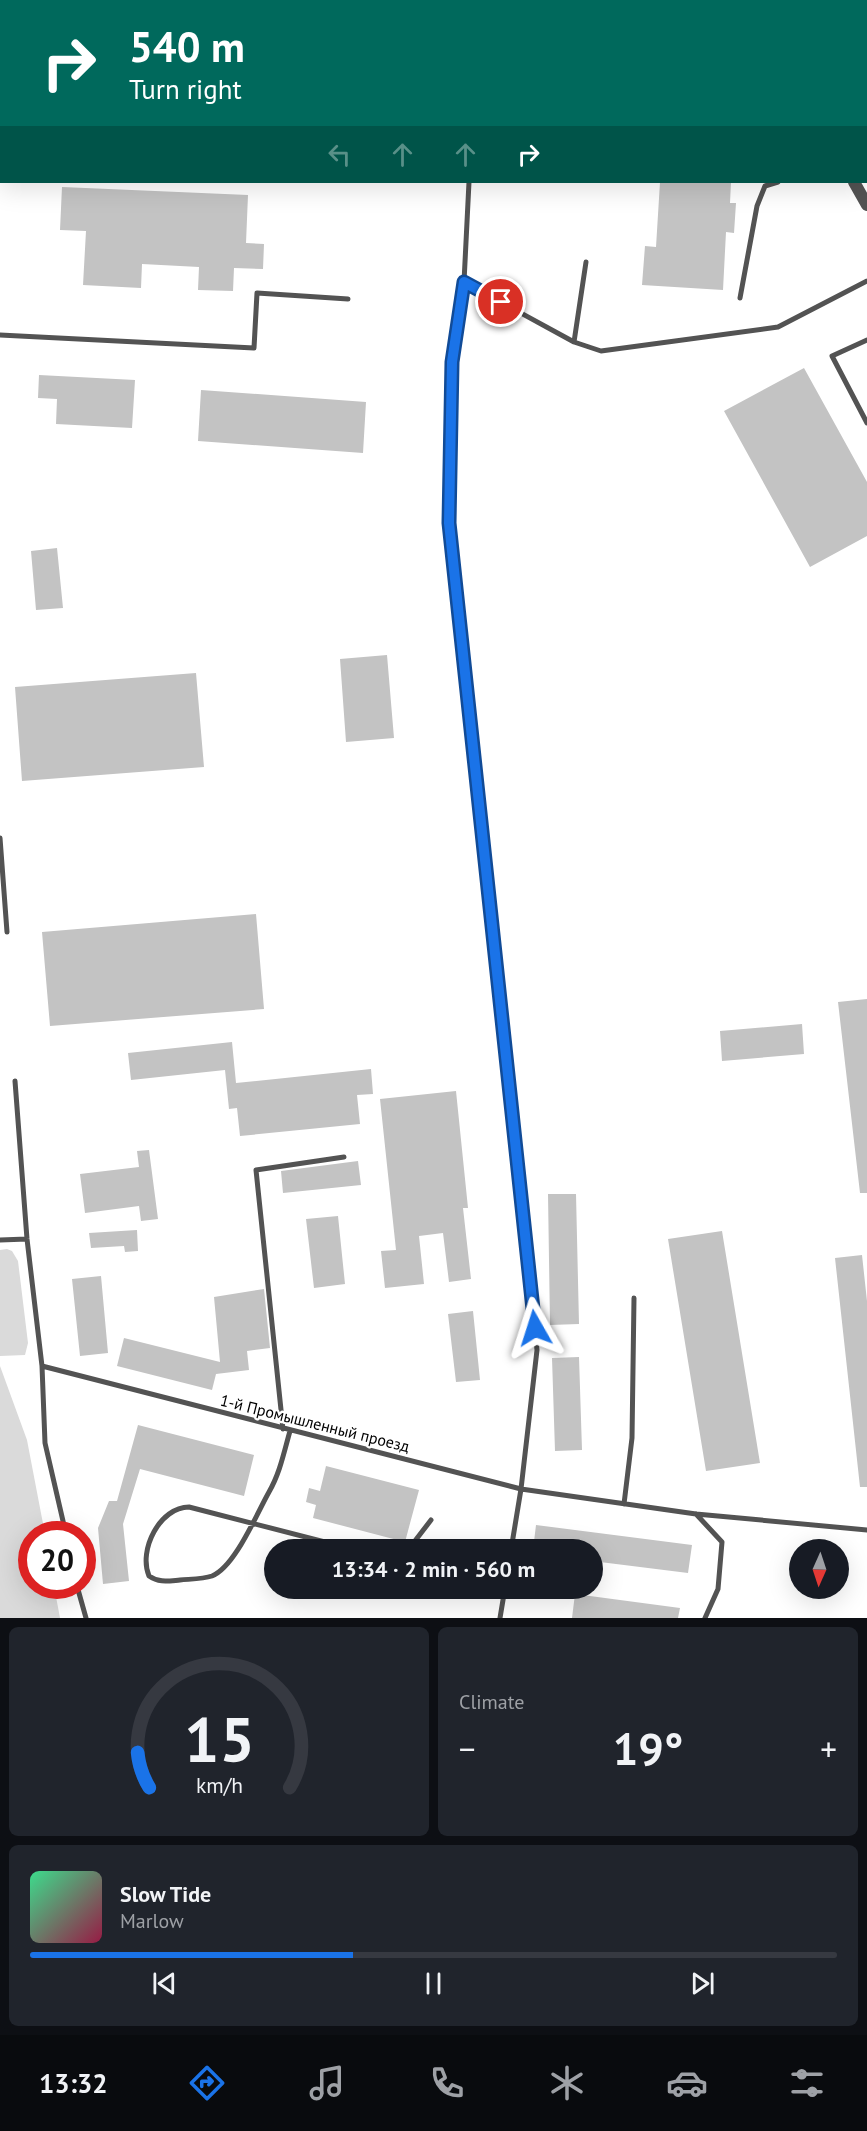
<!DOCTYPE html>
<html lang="en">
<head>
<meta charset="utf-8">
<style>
  body { margin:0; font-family:"PT Sans",sans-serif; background:#20242c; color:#f1f3f6; height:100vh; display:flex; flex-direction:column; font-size:22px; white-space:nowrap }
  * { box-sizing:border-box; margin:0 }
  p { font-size:20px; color:#9ea1a6 }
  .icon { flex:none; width:33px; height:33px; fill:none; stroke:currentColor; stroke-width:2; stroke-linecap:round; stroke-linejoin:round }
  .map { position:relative; height:1618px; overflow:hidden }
  .details { display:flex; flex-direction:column; gap:9px; padding:9px; background:#0d0f14; flex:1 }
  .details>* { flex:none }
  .guide { position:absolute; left:0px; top:0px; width:867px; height:183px; box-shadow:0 6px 24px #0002; background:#00695c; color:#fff; overflow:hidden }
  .needle { width:39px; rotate:183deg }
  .buttons { position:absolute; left:789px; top:1539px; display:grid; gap:12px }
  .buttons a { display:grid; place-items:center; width:60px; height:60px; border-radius:50%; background:#171b24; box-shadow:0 6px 24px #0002; font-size:30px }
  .speed { position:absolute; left:18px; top:1521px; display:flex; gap:12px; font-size:30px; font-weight:700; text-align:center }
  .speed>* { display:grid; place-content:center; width:78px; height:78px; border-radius:50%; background:#171b24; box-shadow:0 6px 24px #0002; line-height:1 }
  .speed .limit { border:9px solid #d22; background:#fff; color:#111 }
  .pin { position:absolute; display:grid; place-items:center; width:51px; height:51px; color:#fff; margin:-26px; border:3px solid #fff; border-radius:50%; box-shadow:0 2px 6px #0007 }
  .me { position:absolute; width:66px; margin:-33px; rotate:354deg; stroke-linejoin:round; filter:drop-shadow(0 0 4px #0008) }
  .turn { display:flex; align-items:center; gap:21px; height:126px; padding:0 30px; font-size:27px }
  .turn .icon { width:78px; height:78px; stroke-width:2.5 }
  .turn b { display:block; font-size:42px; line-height:51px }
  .lanes { display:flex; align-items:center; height:57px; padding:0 30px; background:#0003; justify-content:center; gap:30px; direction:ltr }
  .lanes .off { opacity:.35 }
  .big { font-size:45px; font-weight:700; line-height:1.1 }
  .details .tile { flex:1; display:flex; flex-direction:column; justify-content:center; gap:9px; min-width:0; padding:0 21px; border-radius:9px; background:#20242c }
  .details .dial { align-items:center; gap:0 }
  .dial svg { height:156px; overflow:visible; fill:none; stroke:#363941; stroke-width:7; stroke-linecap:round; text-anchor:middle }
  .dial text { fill:#f1f3f6; stroke:none }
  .song { display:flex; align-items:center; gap:18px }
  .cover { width:72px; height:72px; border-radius:9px; background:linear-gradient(135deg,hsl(150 70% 55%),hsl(340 70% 35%)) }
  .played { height:6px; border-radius:3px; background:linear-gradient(90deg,#1a73e8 40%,#363941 40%) }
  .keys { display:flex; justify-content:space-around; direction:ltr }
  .heat { display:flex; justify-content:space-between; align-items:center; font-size:33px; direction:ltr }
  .details .tiles { flex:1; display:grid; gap:9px; grid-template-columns:1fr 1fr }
  .tile:last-child { grid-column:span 2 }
  .trip { position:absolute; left:264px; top:1539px; width:339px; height:60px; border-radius:30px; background:#171b24; box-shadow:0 6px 24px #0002; font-weight:700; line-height:60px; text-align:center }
  .tab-bar { display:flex; height:96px; justify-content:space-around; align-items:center; background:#090b0e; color:#9ea1a6 }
  .tab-bar .icon { width:42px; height:42px }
  .tab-bar .selected { color:#1a73e8 }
  .tab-bar b { font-size:27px; color:#f1f3f6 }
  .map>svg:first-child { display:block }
  .green { fill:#dadada }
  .building { fill:#c3c3c3 }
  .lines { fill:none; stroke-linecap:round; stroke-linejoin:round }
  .path { stroke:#757575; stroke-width:2; stroke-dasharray:1.5 3; stroke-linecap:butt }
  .service { stroke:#535353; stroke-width:5 }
  .tertiary { stroke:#535353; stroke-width:12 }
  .route-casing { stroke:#114b97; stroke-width:15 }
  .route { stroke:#1a73e8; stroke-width:10 }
  .labels { text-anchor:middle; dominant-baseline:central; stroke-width:4.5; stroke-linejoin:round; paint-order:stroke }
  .street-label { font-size:16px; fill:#000; stroke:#fff }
</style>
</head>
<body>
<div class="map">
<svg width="867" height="1618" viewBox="0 0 867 1618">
  <rect width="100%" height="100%" fill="#fff"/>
  <path class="green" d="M7,1249L12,1251L18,1261L28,1343L25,1355L0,1356V1250Z
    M0,1366L27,1440L45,1534H32V1586H54L60,1618H0Z"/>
  <path class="building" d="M660,182H731L730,203H736L734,233L726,232L723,290L642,285L645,246L656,247Z
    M62,187L248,195L246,243L264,244L263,269L234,268L233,291L198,290L199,267L142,264L141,288L83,285L86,231L60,230Z
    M804,368L867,482V536L810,567L724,411Z
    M39,375L135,380L132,428L56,424L57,399L38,398Z
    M201,390L366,402L363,453L198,441Z
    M57,548L63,608L36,610L31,551Z
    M387,655L394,738L346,742L340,659Z
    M196,673L204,767L22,781L15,687Z
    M256,914L264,1009L50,1026L42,932Z
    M867,999V1193H860L838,1002Z
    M802,1024L804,1054L722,1061L720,1031Z
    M232,1042L236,1083L371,1069L373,1094L357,1095L360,1124L240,1136L237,1108L229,1109L225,1070L131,1080L128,1053Z
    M456,1091L468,1208H463L471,1279L449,1282L443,1233L419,1236L424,1284L385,1288L381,1251L396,1250L380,1099Z
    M149,1150L158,1219L141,1221L139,1206L85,1213L80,1174L139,1167L137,1151Z
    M358,1161L361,1185L283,1193L281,1171Z
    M548,1194H576L579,1324L550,1325Z
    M338,1216L345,1284L314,1288L306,1219Z
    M137,1230L138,1251L125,1252L124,1246L91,1248L89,1233Z
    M722,1231L760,1463L706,1471L668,1239Z
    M862,1255L867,1301V1487H860L835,1258Z
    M101,1276L108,1353L80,1356L72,1279Z
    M264,1289L270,1348L247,1351L249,1370L216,1374L212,1390L117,1366L124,1338L220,1362L214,1297Z
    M473,1311L480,1380L456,1382L448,1314Z
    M579,1357L582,1450L555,1451L552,1358Z
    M138,1425L254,1455L244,1496L140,1469L123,1524L129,1581L103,1584L98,1528L109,1501H117Z
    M326,1466L419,1490L405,1542L313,1518L316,1505L306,1502L309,1488L320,1491Z
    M536,1525L692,1545L688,1573L592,1561V1550H533Z
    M575,1594L680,1608L678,1618H572Z"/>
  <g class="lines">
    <path class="path" d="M866,8H867
      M866,145L867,147"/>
    <path class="service" d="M855,0L856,2
      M478,2V0
      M866,38L867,41
      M866,110L867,109
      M0,161H2
      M469,182L464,282L452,362L449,523L537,1350L521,1489L511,1550
      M464,282L574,342L601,351L778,327L867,281
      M740,298L757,206L765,186L778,182
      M0,335L254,348L257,293L348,299
      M867,340L832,356L867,423
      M574,342L586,262
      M0,838L7,932
      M15,1081L27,1239L42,1366L521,1489L696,1514L867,1530
      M0,1240L27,1239
      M42,1366L45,1443L66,1534
      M283,1429L256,1170L344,1157
      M290,1431C284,1452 280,1473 269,1492C257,1513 235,1567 212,1576C203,1579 191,1579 180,1580C168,1581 159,1583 149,1576C138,1550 160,1507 189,1507L356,1550
      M624,1504L632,1438L634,1298
      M696,1514L722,1542L718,1589L705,1618
      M408,1550L431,1520
      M77,1586L86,1618
      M500,1618L505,1588"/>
    <path class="tertiary" d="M749,0L750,2
      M854,182L867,205"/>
  </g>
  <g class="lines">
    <defs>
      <path id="route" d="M501,302L464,282L452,362L449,523L535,1328"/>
    </defs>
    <use href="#route" class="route-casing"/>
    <use href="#route" class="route"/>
  </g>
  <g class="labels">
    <g class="street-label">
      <text transform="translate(315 1423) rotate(14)">1-й Промышленный проезд</text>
    </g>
  </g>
</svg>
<div class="buttons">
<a><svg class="needle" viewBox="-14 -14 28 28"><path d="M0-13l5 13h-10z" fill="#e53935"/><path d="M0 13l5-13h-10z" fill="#9ea1a6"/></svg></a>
</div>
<div class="speed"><div class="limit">20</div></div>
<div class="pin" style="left:501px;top:302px;background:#d93025"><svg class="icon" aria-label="arrive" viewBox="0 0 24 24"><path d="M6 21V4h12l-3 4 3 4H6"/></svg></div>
<svg class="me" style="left:535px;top:1328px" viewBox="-20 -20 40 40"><path d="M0-17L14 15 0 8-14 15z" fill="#1a73e8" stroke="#fff" stroke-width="4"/></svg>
<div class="trip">13:34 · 2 min · 560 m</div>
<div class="guide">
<div class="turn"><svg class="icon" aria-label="right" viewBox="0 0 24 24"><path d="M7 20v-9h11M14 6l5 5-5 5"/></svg><div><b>540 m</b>Turn right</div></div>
<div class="lanes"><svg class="icon off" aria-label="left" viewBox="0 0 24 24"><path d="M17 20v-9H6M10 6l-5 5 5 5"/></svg><svg class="icon off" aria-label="ahead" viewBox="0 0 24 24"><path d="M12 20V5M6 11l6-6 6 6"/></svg><svg class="icon off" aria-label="ahead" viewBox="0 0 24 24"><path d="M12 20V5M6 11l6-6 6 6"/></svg><svg class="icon" aria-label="right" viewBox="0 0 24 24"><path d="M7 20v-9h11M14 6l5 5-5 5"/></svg></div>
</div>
</div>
<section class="details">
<div class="tiles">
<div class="tile dial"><svg viewBox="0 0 100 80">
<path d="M14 69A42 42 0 1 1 86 69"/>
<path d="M14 69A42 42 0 0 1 8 51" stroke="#1a73e8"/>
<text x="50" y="56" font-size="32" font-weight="700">15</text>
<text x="50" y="72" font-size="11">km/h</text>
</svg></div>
<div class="tile"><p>Climate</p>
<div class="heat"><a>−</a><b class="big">19°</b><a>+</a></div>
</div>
<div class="tile">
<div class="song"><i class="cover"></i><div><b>Slow Tide</b><p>Marlow</p></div></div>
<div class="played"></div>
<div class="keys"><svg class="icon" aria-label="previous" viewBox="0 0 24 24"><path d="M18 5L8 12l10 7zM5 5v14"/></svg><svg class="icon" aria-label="pause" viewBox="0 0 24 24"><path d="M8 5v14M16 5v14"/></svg><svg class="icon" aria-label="next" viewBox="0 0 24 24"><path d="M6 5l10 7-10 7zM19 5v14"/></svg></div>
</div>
</div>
</section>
<nav class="tab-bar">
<b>13:32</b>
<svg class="icon selected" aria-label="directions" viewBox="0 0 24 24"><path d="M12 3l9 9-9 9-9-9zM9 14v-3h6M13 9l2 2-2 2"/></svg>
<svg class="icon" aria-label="music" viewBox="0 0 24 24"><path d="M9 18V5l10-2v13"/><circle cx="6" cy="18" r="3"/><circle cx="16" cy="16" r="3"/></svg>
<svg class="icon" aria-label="phone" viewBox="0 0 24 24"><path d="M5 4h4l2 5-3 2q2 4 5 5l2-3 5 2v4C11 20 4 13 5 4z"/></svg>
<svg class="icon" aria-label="climate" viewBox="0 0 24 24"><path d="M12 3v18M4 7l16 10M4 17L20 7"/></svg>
<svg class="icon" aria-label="car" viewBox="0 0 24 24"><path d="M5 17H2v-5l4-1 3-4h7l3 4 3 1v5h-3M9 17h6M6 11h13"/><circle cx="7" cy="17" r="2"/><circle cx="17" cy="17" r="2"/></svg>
<svg class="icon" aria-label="filters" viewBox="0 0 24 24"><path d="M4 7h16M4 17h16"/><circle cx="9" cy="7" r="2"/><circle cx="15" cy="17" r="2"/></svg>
</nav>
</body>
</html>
